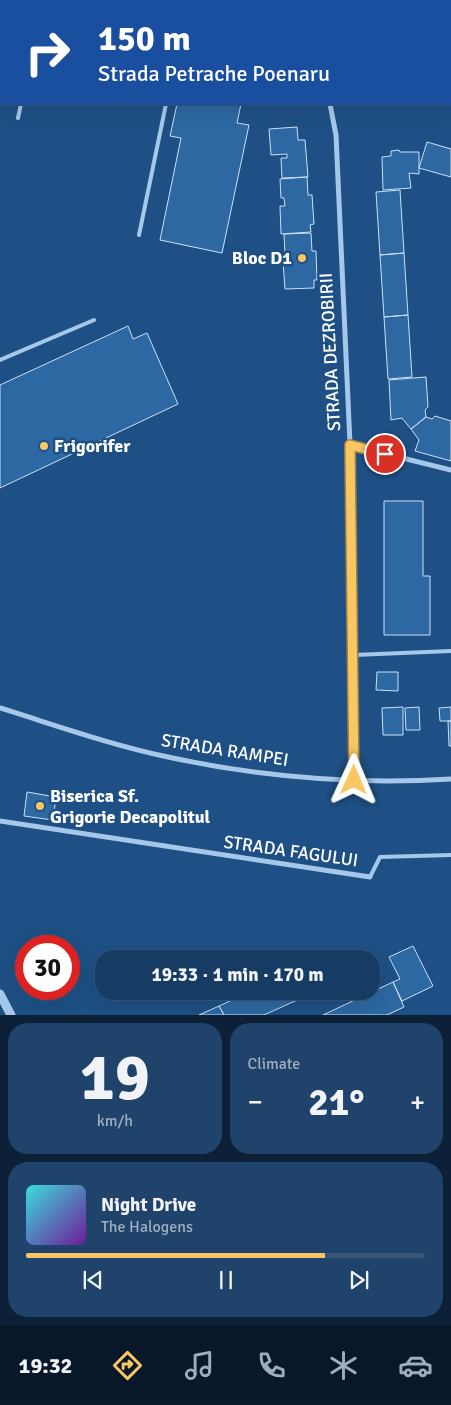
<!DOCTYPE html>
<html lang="en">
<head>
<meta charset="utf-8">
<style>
  body { margin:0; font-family:Signika,sans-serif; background:#1f436a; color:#f1f3f6; height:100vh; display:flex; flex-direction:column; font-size:19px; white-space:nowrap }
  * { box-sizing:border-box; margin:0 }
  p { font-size:16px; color:#9eadbf }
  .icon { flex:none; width:28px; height:28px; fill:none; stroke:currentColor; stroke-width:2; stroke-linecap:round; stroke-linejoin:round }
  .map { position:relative; height:1015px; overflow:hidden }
  .details { display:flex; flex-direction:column; gap:8px; padding:8px; background:#0c2137; flex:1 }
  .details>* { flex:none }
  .guide { position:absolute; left:0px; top:0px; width:451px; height:105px; box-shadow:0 5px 20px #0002,0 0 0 1px #355678; background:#1a4fa0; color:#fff; overflow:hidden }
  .speed { position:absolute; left:15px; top:935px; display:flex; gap:10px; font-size:25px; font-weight:700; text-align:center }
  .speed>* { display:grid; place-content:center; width:65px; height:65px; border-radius:50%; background:#163c64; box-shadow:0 5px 20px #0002,0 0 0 1px #355678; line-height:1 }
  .speed .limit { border:8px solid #d22; background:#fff; color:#111 }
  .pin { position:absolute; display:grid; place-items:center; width:42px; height:42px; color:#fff; margin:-21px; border:2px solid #fff; border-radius:50%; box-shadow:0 1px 5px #0007 }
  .me { position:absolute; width:55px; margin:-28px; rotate:1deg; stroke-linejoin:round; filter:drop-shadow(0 0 4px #0008) }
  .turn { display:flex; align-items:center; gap:18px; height:105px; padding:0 15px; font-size:22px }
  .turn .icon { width:65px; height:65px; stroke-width:2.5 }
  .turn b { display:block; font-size:35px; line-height:42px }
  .big { font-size:38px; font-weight:700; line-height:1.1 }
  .details .tile { flex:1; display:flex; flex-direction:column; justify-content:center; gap:8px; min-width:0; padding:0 18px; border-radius:20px; background:#1f436a }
  .details .dial { align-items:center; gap:0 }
  .dial b { font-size:65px; line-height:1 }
  .song { display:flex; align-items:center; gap:15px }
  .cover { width:60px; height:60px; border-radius:8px; background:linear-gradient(135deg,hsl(180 70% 55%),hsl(280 70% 35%)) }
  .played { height:5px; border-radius:2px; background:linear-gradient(90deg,#f9c664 75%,#355678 75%) }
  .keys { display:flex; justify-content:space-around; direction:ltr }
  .heat { display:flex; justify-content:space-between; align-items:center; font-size:28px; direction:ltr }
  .details .tiles { flex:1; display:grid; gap:8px; grid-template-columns:1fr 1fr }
  .tile:last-child { grid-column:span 2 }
  .trip { position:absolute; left:95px; top:950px; width:285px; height:50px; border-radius:20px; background:#163c64; box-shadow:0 5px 20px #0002,0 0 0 1px #355678; font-weight:700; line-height:50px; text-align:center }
  .dock { display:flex; height:80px; justify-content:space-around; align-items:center; background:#091828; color:#9eadbf }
  .dock .icon { width:35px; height:35px }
  .dock .selected { color:#f9c664 }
  .dock b { font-size:22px; color:#f1f3f6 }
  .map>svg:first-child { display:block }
  .building { fill:#2d68a2; stroke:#cae1f8 }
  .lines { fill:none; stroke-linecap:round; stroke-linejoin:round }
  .service { stroke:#a5c8ea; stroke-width:4 }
  .minor { stroke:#a5c8ea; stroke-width:5 }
  .tertiary { stroke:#a5c8ea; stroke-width:9 }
  .route-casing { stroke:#a28141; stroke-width:12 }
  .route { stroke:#f9c664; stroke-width:9 }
  .poi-dot { fill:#f9c664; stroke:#1e5085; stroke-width:2 }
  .labels { text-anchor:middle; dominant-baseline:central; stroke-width:5; stroke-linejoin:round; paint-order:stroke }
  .poi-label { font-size:18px; font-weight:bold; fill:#fff; stroke:#1e5085; text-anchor:start }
  .street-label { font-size:18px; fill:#fff; stroke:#1e5085 }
</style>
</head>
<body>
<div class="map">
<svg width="451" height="1015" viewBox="0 0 451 1015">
  <rect width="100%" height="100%" fill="#1e5085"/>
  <path class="building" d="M390,0H431L435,1H388Z
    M177,104H241L237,123L249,125L222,253L160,240L181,138L170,136Z
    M297,127L298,140H305L308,177L282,178L281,158H287V154L271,155L269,129Z
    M427,142L451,149V177L419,168Z
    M399,150L400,152H419V174L409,173L411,188L383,190L382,157L391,156V151Z
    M307,177L308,195H312L314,224L310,225L311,232L281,234L280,206H285L284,198H281L280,179Z
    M400,190L404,253L380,255L376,192Z
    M311,233L312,251H316L317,280H314V288L285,289L283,262L288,261V254H285L284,234Z
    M404,253L408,315L384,317L380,255Z
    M408,315L412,377L388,379L384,317Z
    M128,326L133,339L147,333L178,404L0,488V385Z
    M426,377L428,407L425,410L426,417L411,429L402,418L391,420L389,380Z
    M435,416L451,421V461L415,451L419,440L411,429L426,417L432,419Z
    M384,501H423V576H430V635H384Z
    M377,672H398V691L376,690Z
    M403,707V735H383L382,708Z
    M419,707L420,730H406L405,708Z
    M451,707V721H440L439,708Z
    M448,721H451V746H449Z
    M27,792L56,797L53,820L24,816Z
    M413,946L433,986L402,1001L393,982L400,979L389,957Z
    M393,982L404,1007L387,1015H323Z
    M252,991H304L306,996L264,1015H224L219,1006Z
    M219,1006L224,1015H199Z"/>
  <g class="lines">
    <path class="service" d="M162,1V0
      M18,118L21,104
      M139,235L166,104
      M0,360L94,320
      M354,655L451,651
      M370,877L380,857L451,855"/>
    <path class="minor" d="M330,104L336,135L351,466L354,780
      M350,445L451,470
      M0,708C55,725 111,745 168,757C260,777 357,785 451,779
      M0,821L370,877"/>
    <path class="tertiary" d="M24,0L30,1
      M323,0V1
      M450,92H451
      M0,994L11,1015"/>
  </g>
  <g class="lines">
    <defs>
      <path id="route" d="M354,780L350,445L385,454"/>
    </defs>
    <use href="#route" class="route-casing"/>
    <use href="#route" class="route"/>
  </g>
  <g class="poi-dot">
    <circle cx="302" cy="258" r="5"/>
    <circle cx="44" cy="446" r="5"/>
    <circle cx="40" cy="806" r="5"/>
  </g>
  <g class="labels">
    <g class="poi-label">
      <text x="292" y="258" text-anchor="end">Bloc D1</text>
      <text x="54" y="446">Frigorifer</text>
      <text x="50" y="796">Biserica Sf.<tspan x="50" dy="21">Grigorie Decapolitul</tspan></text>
    </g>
    <g class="street-label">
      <text transform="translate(330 352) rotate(-93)">STRADA DEZROBIRII</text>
      <text transform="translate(225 750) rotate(9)">STRADA RAMPEI</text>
      <text transform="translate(291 851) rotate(8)">STRADA FAGULUI</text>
    </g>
  </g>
</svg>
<div class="speed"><div class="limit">30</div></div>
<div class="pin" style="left:385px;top:454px;background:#d93025"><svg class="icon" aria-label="arrive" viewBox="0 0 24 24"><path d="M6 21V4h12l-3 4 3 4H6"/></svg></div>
<svg class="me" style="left:354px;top:780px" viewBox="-20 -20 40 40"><path d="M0-17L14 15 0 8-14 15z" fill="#f9c664" stroke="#fff" stroke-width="4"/></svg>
<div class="trip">19:33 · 1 min · 170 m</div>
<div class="guide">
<div class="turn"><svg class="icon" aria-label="right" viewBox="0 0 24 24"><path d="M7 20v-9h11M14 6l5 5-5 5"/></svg><div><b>150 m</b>Strada Petrache Poenaru</div></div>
</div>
</div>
<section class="details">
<div class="tiles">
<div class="tile dial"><b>19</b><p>km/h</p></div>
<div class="tile"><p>Climate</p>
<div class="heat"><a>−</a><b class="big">21°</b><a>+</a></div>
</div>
<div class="tile">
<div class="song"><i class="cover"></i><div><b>Night Drive</b><p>The Halogens</p></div></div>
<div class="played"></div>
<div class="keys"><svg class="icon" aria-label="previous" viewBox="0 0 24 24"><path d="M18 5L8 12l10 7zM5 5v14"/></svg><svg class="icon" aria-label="pause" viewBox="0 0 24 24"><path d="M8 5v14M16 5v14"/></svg><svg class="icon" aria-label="next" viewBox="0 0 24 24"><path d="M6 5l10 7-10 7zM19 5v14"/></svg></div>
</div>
</div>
</section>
<nav class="dock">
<b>19:32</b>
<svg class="icon selected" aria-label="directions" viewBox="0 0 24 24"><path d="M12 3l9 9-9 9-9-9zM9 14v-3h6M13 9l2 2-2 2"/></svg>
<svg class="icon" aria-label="music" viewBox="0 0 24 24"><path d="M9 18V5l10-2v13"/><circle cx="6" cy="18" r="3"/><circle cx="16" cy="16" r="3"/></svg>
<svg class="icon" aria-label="phone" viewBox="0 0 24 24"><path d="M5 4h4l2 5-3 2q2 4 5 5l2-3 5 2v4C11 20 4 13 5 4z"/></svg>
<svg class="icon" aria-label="climate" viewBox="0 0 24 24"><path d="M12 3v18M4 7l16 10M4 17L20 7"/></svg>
<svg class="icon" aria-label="car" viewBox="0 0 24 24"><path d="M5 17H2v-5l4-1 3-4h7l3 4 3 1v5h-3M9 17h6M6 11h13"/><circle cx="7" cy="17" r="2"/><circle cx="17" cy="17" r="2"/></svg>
</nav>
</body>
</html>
